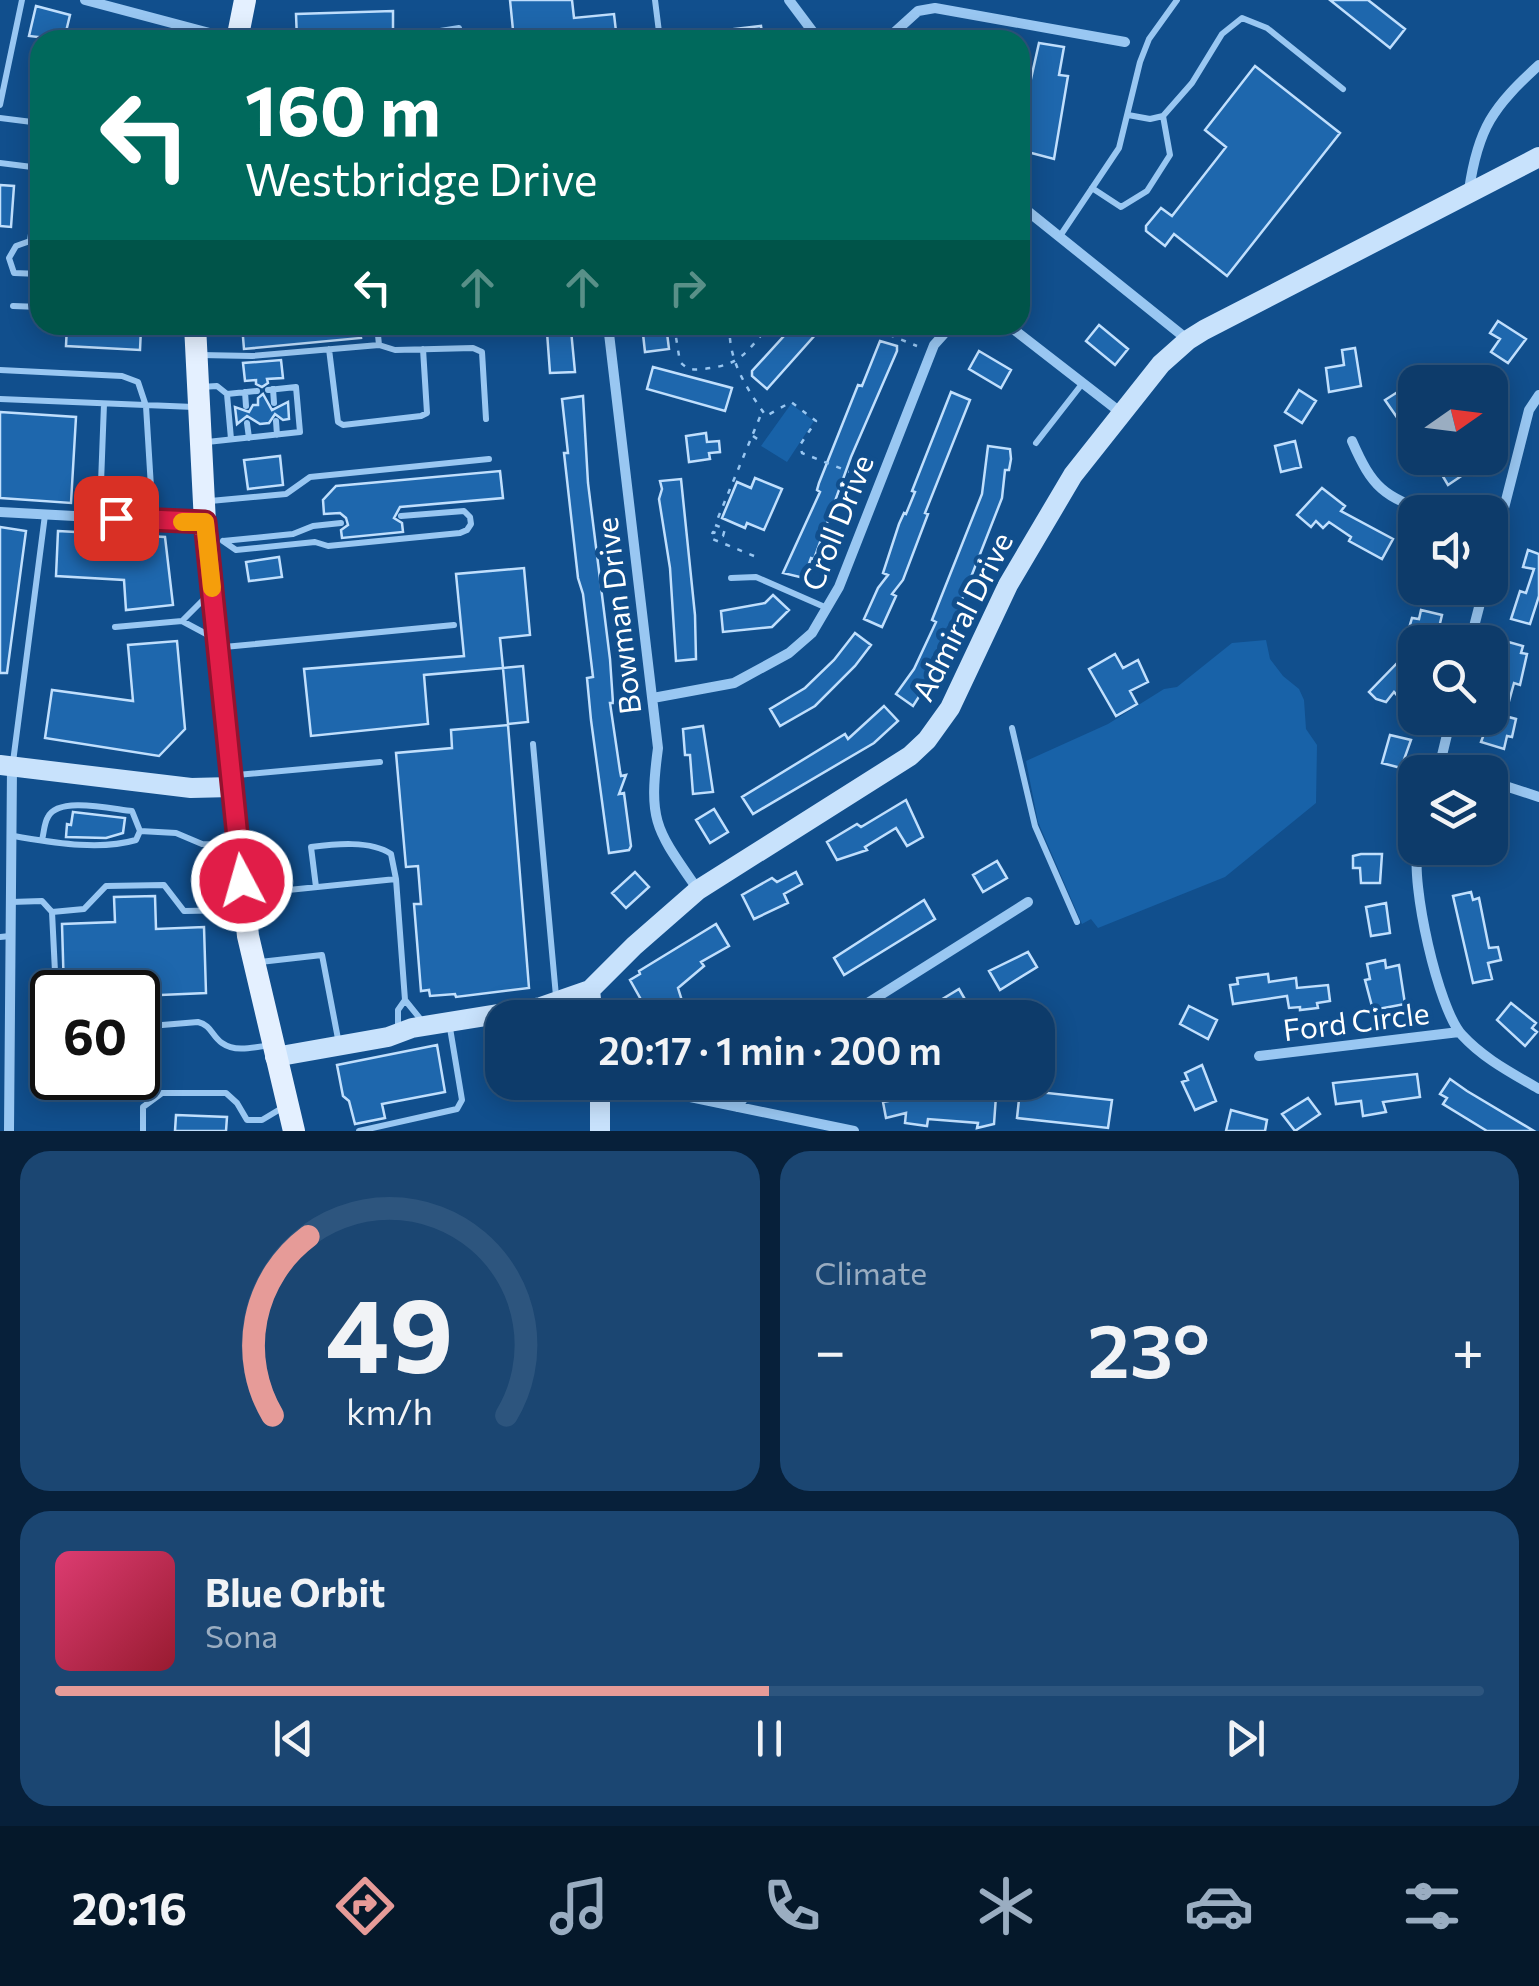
<!DOCTYPE html>
<html lang="en">
<head>
<meta charset="utf-8">
<style>
  body { margin:0; font-family:Commissioner,sans-serif; background:#1b4672; color:#f1f3f6; height:100vh; display:flex; flex-direction:column; font-size:38px; white-space:nowrap }
  * { box-sizing:border-box; margin:0 }
  p { font-size:32px; color:#9aadc1 }
  .icon { flex:none; width:55px; height:55px; fill:none; stroke:currentColor; stroke-width:2; stroke-linecap:round; stroke-linejoin:round }
  .map { position:relative; height:1131px; overflow:hidden }
  .drawer { display:flex; flex-direction:column; gap:20px; padding:20px; background:#07203a; flex:1 }
  .drawer>* { flex:none }
  .hud { position:absolute; left:30px; top:30px; width:1000px; height:305px; border-radius:30px; box-shadow:0 5px 25px #0003,0 0 0 2px #2d557e; background:#00695c; color:#fff; overflow:hidden }
  .needle { width:65px; rotate:76deg }
  .fabs { position:absolute; left:1398px; top:365px; display:grid; gap:20px }
  .fabs a { display:grid; place-items:center; width:110px; height:110px; border-radius:20px; background:#0d3b6a; box-shadow:0 5px 25px #0003,0 0 0 2px #2d557e; font-size:50px }
  .speed { position:absolute; left:30px; top:970px; display:flex; gap:20px; font-size:50px; font-weight:700; text-align:center }
  .speed>* { display:grid; place-content:center; width:130px; height:130px; border-radius:50%; background:#0d3b6a; box-shadow:0 5px 25px #0003,0 0 0 2px #2d557e; line-height:1 }
  .speed .limit { border:5px solid #111; border-radius:15px; background:#fff; color:#111 }
  .pin { position:absolute; display:grid; place-items:center; width:85px; height:85px; color:#fff; margin:-42px; border-radius:20px; box-shadow:0 5px 15px #0006 }
  .me { position:absolute; width:110px; margin:-55px; rotate:354deg; stroke-linejoin:round; filter:drop-shadow(0 0 8px #0008) }
  .turn { display:flex; align-items:center; gap:35px; height:210px; padding:0 50px; font-size:45px }
  .turn .icon { width:130px; height:130px; stroke-width:2.5 }
  .turn b { display:block; font-size:70px; line-height:85px }
  .lanes { display:flex; align-items:center; height:95px; padding:0 50px; background:#0003; justify-content:center; gap:50px; direction:ltr }
  .lanes .off { opacity:.35 }
  .big { font-size:75px; font-weight:600; line-height:1.1 }
  .drawer .tile { flex:1; display:flex; flex-direction:column; justify-content:center; gap:15px; min-width:0; padding:0 35px; border-radius:30px; background:#1b4672 }
  .drawer .dial { align-items:center; gap:0 }
  .dial svg { height:260px; overflow:visible; fill:none; stroke:#2d557e; stroke-width:7; stroke-linecap:round; text-anchor:middle }
  .dial text { fill:#f1f3f6; stroke:none }
  .song { display:flex; align-items:center; gap:30px }
  .cover { width:120px; height:120px; border-radius:15px; background:linear-gradient(135deg,hsl(340 70% 55%),hsl(350 70% 35%)) }
  .played { height:10px; border-radius:5px; background:linear-gradient(90deg,#e69b98 50%,#2d557e 50%) }
  .keys { display:flex; justify-content:space-around; direction:ltr }
  .heat { display:flex; justify-content:space-between; align-items:center; font-size:55px; direction:ltr }
  .drawer .tiles { flex:1; display:grid; gap:20px; grid-template-columns:1fr 1fr }
  .tile:last-child { grid-column:span 2 }
  .trip { position:absolute; left:485px; top:1000px; width:570px; height:100px; border-radius:30px; background:#0d3b6a; box-shadow:0 5px 25px #0003,0 0 0 2px #2d557e; font-weight:600; line-height:100px; text-align:center }
  .tab-bar { display:flex; height:160px; justify-content:space-around; align-items:center; background:#05182a; color:#9aadc1 }
  .tab-bar .icon { width:70px; height:70px }
  .tab-bar .on { color:#e69b98 }
  .tab-bar b { font-size:45px; color:#f1f3f6 }
  .map>svg:first-child { display:block }
  .green { fill:#1862a8 }
  .building { fill:#1e67ad; stroke:#c0dffd; stroke-width:2.5 }
  .lines { fill:none; stroke-linecap:round; stroke-linejoin:round }
  .path { stroke:#99c7f2; stroke-width:2.5; stroke-dasharray:5 8; stroke-linecap:butt }
  .lane { stroke:#99c7f2; stroke-width:6 }
  .street { stroke:#99c7f2; stroke-width:10 }
  .secondary { stroke:#c8e2fc; stroke-width:20 }
  .primary { stroke:#e4f0ff; stroke-width:22 }
  .route-casing { stroke:#92132f; stroke-width:25 }
  .route { stroke:#e11d48; stroke-width:18 }
  .slow { stroke:#f59e0b; stroke-width:18 }
  .labels { text-anchor:middle; dominant-baseline:central; stroke-width:10; stroke-linejoin:round; paint-order:stroke }
  .street-label { font-size:30px; fill:#fff; stroke:#114f8d }
</style>
</head>
<body>
<div class="map">
<svg width="1539" height="1131" viewBox="0 0 1539 1131">
  <rect width="100%" height="100%" fill="#114f8d"/>
  <path class="green" d="M791,404L814,421L787,462L761,446Z
    M1266,640L1270,659L1283,676L1299,689L1304,700L1306,729L1317,745L1316,803L1225,877L1098,928L1091,919L1082,924L1038,822L1026,761L1108,724L1164,689L1177,687L1232,643Z"/>
  <path class="building" d="M510,0H572L574,18L614,14L617,40H514Z
    M1330,0H1368L1405,29L1390,48Z
    M36,6L70,15L64,40L29,36Z
    M393,11V31H364L365,39L297,40L296,14Z
    M761,26L763,40H708V32Z
    M1039,43L1064,47L1059,75L1068,76L1054,159L1020,150V128Z
    M1255,66L1340,133L1227,276L1174,234L1165,246L1146,231V226L1161,208L1172,216L1226,147L1205,130Z
    M0,185L14,186L11,227L0,226Z
    M1498,321L1526,339L1508,363L1491,352L1500,339L1490,333Z
    M67,325L141,328L140,350L66,346Z
    M242,325H359L361,338L244,349Z
    M642,325H666L669,349L645,352Z
    M794,325H824L767,389L752,376V371Z
    M1099,325L1128,349L1115,365L1086,341Z
    M571,330L575,372L550,373L547,332Z
    M880,341L897,346V351L851,457L814,559L811,558L804,578L783,573L820,492L817,490L819,483L858,385L862,386Z
    M1355,348L1361,386L1329,392L1326,368L1344,365L1342,350Z
    M979,351L1011,370L1001,388L969,369Z
    M281,360L283,378L267,379L268,383L262,387L256,384V380L245,381L243,363Z
    M653,367L732,388L725,411L647,389Z
    M1415,381V423L1405,429L1385,400Z
    M1299,390L1316,401L1302,423L1285,412Z
    M951,392L970,400L925,513L928,514L903,580L892,594L896,596L882,627L864,619L878,588L888,575L883,573L899,524L904,513L906,514L915,492L912,491Z
    M263,394L272,410L288,402L289,419L283,420L275,414L269,423L260,424L247,416L237,424L235,407L249,412L253,405H258V398Z
    M583,396L588,483L610,659L613,703H610L620,771L621,776L626,775L619,794L624,793L631,846L629,850L609,853L591,720L587,678L593,677L583,594L578,578L564,453H568L562,399Z
    M0,412L76,417L71,503L0,498Z
    M706,433L707,442L719,441L720,452L709,453L710,459L689,462L686,436Z
    M1295,441L1301,467L1281,472L1275,446Z
    M988,446L1010,449L1011,459L1009,470H1005L1002,498L944,646L947,645V653L913,706L896,694L914,669L936,622L932,620L982,494Z
    M280,456L283,485L248,489L244,460Z
    M1441,458H1488L1448,485L1438,468L1445,465Z
    M500,471L503,498L400,507L394,518L402,523L403,532L342,538L341,530L348,525L346,518L340,513L324,514L323,500L336,486Z
    M755,478L782,489L764,530L747,523L745,528L722,518L737,482L751,488Z
    M681,479L695,615L696,659L676,661L670,568L659,499L662,489L660,481Z
    M1322,488L1345,506L1341,511L1393,539L1382,559L1349,541L1351,537L1329,522L1323,528L1316,521L1311,527L1297,515Z
    M0,527L26,531L7,673H0Z
    M58,531L165,537L173,605L126,610L124,580L56,576Z
    M1528,550L1539,554V596L1530,624L1511,619L1520,591L1526,593L1534,569L1523,567Z
    M279,557L282,577L249,581L246,562Z
    M524,568L530,635L500,638L503,668L424,675L428,724L311,736L304,669L464,656L456,574Z
    M773,595L789,610L772,627L723,632L721,611L765,603Z
    M1421,610L1442,615L1436,640L1405,642L1412,618L1419,619Z
    M855,633L871,645L855,666L815,706L780,726L770,709L805,688L834,660Z
    M177,641L185,729L159,756L45,738L52,690L133,701L128,645Z
    M1505,641L1523,646L1521,653L1527,654L1520,685L1514,683L1505,716L1516,719L1512,737L1507,736L1504,749L1481,742L1490,718V697L1494,698Z
    M1115,654L1123,668L1138,660L1148,682L1130,691L1137,704L1116,716L1089,669Z
    M1402,658L1415,672V689L1402,701L1394,692L1386,702L1376,699L1369,692Z
    M523,666L528,722L508,724L503,668Z
    M884,706L898,721L874,743L753,814L742,797L845,734L848,739Z
    M508,725L529,988L456,997L455,994L430,996L429,990L421,991L414,904H421L418,866L406,867L396,753L452,748L451,730Z
    M703,726L713,792L693,794L690,755H685L683,729Z
    M1390,735L1411,740L1401,768L1382,763Z
    M906,800L923,837L907,846L896,828L865,847L867,850L837,860L827,842L857,824L861,827Z
    M714,809L728,832L710,843L696,820Z
    M73,812L125,818L123,833L106,838L66,837L67,824L71,825Z
    M1361,854H1382L1380,883H1361L1360,868H1353V856Z
    M997,861L1007,878L983,892L973,875Z
    M635,872L649,887L626,908L612,893Z
    M796,872L802,884L784,894L788,903L754,919L742,895L772,878L777,882Z
    M1471,892L1473,900L1479,898L1489,948L1498,947L1501,960L1488,963L1492,979L1473,983L1453,896Z
    M155,896L156,929L204,927L206,993L138,996V992H64L62,924L115,922L114,897Z
    M924,900L935,919L844,975L834,958Z
    M1386,903L1390,933L1371,936L1366,907Z
    M716,924L729,946L701,962L704,966L678,988L683,1004L674,1007L676,1018H636L635,1007L644,1005L630,980L640,974L639,971Z
    M1028,952L1037,967L1000,990L989,971Z
    M1385,960L1386,968L1399,965L1405,1004L1373,1010L1365,980L1370,979L1367,964Z
    M1268,974L1269,982L1296,978L1297,988L1328,985L1330,1001L1317,1003L1318,1008L1300,1010V1007L1289,1008L1287,996L1233,1004L1230,985L1238,984L1237,978Z
    M959,989L970,1008L954,1018H911Z
    M1511,1003L1536,1023L1532,1028L1537,1032L1525,1046L1497,1020Z
    M1189,1006L1217,1020L1208,1039L1180,1024Z
    M437,1045L445,1092L382,1104L385,1118L355,1124L349,1101L343,1096L337,1065Z
    M1202,1065L1216,1101L1195,1110L1182,1082L1188,1080L1185,1073Z
    M1417,1074L1420,1097L1383,1102L1386,1112L1363,1116L1361,1101L1336,1104L1333,1083Z
    M1450,1079L1467,1091L1534,1131H1487L1443,1104L1447,1098L1440,1094Z
    M975,1082H997L994,1124L977,1128L978,1123L928,1119L927,1126L905,1123L906,1113L886,1118L883,1102L894,1100V1097L925,1100V1089L975,1092Z
    M1020,1090L1112,1100L1108,1128L1017,1118Z
    M1308,1098L1320,1114L1295,1131L1282,1114Z
    M1231,1110L1267,1120L1265,1131H1226Z
    M176,1115L227,1117L226,1131H175Z"/>
  <g class="lines">
    <path class="path" d="M674,325L680,362C688,370 692,370 703,369C742,365 745,353 770,325
      M730,325C727,359 747,389 766,416L791,402L816,421L800,445L802,453L865,478
      M865,325L917,346
      M753,436L763,443
      M754,556L710,538L713,532L723,536L725,529L715,525L762,412"/>
    <path class="lane" d="M655,0L660,40
      M384,40L459,28
      M0,105L22,0
      M1128,115L1150,119L1163,116L1192,83L1222,34L1242,18L1267,28L1343,89
      M0,118L40,123
      M0,163L40,168
      M40,170L30,241L40,247
      M1092,188L1121,207L1147,191L1170,155L1163,116
      M1060,236L1119,148L1140,62L1149,39L1177,0
      M30,241L16,246L9,258L14,273L40,274
      M13,306L40,307
      M379,345L395,350L473,348L482,352L486,419
      M329,349L338,422L343,425L421,416L427,413L423,349
      M201,355L252,356L379,345L377,325
      M0,370L122,376L138,382L146,406L153,520
      M201,387L217,386L227,394
      M273,389L274,403
      M245,392L246,406
      M0,399L194,407
      M104,404L101,483L151,485
      M276,421L277,435
      M247,423L249,438
      M231,439L227,394L257,391
      M207,442L300,432L296,387L268,390
      M1036,443L1082,384
      M210,501L286,494L310,477L489,459
      M223,541L236,550L315,542L328,546L460,533L467,530L471,524L470,517L464,511L401,516
      M223,541L293,534L313,526L341,523
      M731,578L756,577L827,608
      M182,621L206,597
      M115,627L182,621L210,636
      M224,647L454,625
      M1012,728L1035,826L1077,922
      M533,744L556,996
      M13,762L45,515
      M237,775L380,762
      M140,831L176,833L202,844L231,845
      M13,836C51,842 98,851 136,840L140,831L132,811C112,809 58,796 48,817C44,823 44,833 42,840
      M316,887L311,847C334,844 371,840 391,854L396,879
      M250,894L396,879L405,1000
      M11,902L42,901L52,912L84,909L106,886L164,885L184,911L239,910
      M52,912L56,992
      M0,937L10,936
      M260,962L322,955L339,1044
      M138,1027L198,1022C211,1025 212,1036 222,1043C236,1053 255,1047 271,1045
      M398,1028V1010L405,1000L422,1021
      M143,1131V1107L162,1093H226L237,1103L247,1120H262L282,1108
      M359,1131L457,1109L462,1100L450,1028"/>
    <path class="street" d="M85,0L236,40
      M789,0L819,40
      M886,40L918,11L935,8L1125,42
      M1469,190C1478,128 1493,107 1539,65
      M1020,205L1188,340
      M608,325L658,748C648,823 656,829 698,890
      M1008,325L1120,412
      M1352,441C1372,487 1384,498 1432,512
      M0,512L204,523
      M1490,563L1529,410L1539,395
      M1470,642L1484,588
      M653,698L734,683L789,653L812,633L839,587L934,345L952,325
      M1439,766L1462,772
      M1438,772L1451,718
      M1490,781L1539,797
      M1418,848C1410,882 1438,1009 1462,1035C1484,1059 1512,1073 1539,1089
      M844,1018L1028,902
      M1259,1056L1459,1032
      M618,1082L854,1131
      M737,1107L755,1082
      M9,1131L12,767"/>
    <path class="secondary" d="M0,765L191,788L232,787
      M590,990L593,1018
      M275,1057L388,1037L412,1028L541,1007L590,990L634,946L698,890L910,756L927,740L950,708L1008,585L1073,475L1161,364L1188,340L1204,330L1539,157
      M600,1082V1131"/>
    <path class="primary" d="M237,40L245,0
      M195,325L205,523L248,936L294,1131"/>
  </g>
  <g class="lines">
    <defs>
      <path id="route" d="M116,518L205,522L242,881"/>
    </defs>
    <use href="#route" class="route-casing"/>
    <use href="#route" class="route"/>
    <path class="slow" d="M182,522H205L212,588"/>
  </g>
  <g class="labels">
    <g class="street-label">
      <text transform="translate(836 522) rotate(-68)">Croll Drive</text>
      <text transform="translate(617 616) rotate(-97)">Bowman Drive</text>
      <text transform="translate(961 616) rotate(-63)">Admiral Drive</text>
      <text transform="translate(1356 1020) rotate(-7)">Ford Circle</text>
    </g>
  </g>
</svg>
<div class="fabs">
<a><svg class="needle" viewBox="-14 -14 28 28"><path d="M0-13l5 13h-10z" fill="#e53935"/><path d="M0 13l5-13h-10z" fill="#9aadc1"/></svg></a>
<a><svg class="icon" aria-label="sound" viewBox="0 0 24 24"><path d="M4 9h4l5-4v14l-5-4H4zM17 9q2 3 0 6"/></svg></a>
<a><svg class="icon" aria-label="search" viewBox="0 0 24 24"><circle cx="10" cy="10" r="6"/><path d="M15 15l6 6"/></svg></a>
<a><svg class="icon" aria-label="layers" viewBox="0 0 24 24"><path d="M12 4l9 5-9 5-9-5zM3 14l9 5 9-5"/></svg></a>
</div>
<div class="speed"><div class="limit">60</div></div>
<div class="pin" style="left:116px;top:518px;background:#d93025"><svg class="icon" aria-label="arrive" viewBox="0 0 24 24"><path d="M6 21V4h12l-3 4 3 4H6"/></svg></div>
<svg class="me" style="left:242px;top:881px" viewBox="-20 -20 40 40"><circle r="17" fill="#e11d48" stroke="#fff" stroke-width="3"/><path d="M0-11L8 9 0 5-8 9z" fill="#fff"/></svg>
<div class="trip">20:17 · 1 min · 200 m</div>
<div class="hud">
<div class="turn"><svg class="icon" aria-label="left" viewBox="0 0 24 24"><path d="M17 20v-9H6M10 6l-5 5 5 5"/></svg><div><b>160 m</b>Westbridge Drive</div></div>
<div class="lanes"><svg class="icon" aria-label="left" viewBox="0 0 24 24"><path d="M17 20v-9H6M10 6l-5 5 5 5"/></svg><svg class="icon off" aria-label="ahead" viewBox="0 0 24 24"><path d="M12 20V5M6 11l6-6 6 6"/></svg><svg class="icon off" aria-label="ahead" viewBox="0 0 24 24"><path d="M12 20V5M6 11l6-6 6 6"/></svg><svg class="icon off" aria-label="right" viewBox="0 0 24 24"><path d="M7 20v-9h11M14 6l5 5-5 5"/></svg></div>
</div>
</div>
<section class="drawer">
<div class="tiles">
<div class="tile dial"><svg viewBox="0 0 100 80">
<path d="M14 69A42 42 0 1 1 86 69"/>
<path d="M14 69A42 42 0 0 1 25 14" stroke="#e69b98"/>
<text x="50" y="56" font-size="32" font-weight="700">49</text>
<text x="50" y="72" font-size="11">km/h</text>
</svg></div>
<div class="tile"><p>Climate</p>
<div class="heat"><a>−</a><b class="big">23°</b><a>+</a></div>
</div>
<div class="tile">
<div class="song"><i class="cover"></i><div><b>Blue Orbit</b><p>Sona</p></div></div>
<div class="played"></div>
<div class="keys"><svg class="icon" aria-label="previous" viewBox="0 0 24 24"><path d="M18 5L8 12l10 7zM5 5v14"/></svg><svg class="icon" aria-label="pause" viewBox="0 0 24 24"><path d="M8 5v14M16 5v14"/></svg><svg class="icon" aria-label="next" viewBox="0 0 24 24"><path d="M6 5l10 7-10 7zM19 5v14"/></svg></div>
</div>
</div>
</section>
<nav class="tab-bar">
<b>20:16</b>
<svg class="icon on" aria-label="directions" viewBox="0 0 24 24"><path d="M12 3l9 9-9 9-9-9zM9 14v-3h6M13 9l2 2-2 2"/></svg>
<svg class="icon" aria-label="music" viewBox="0 0 24 24"><path d="M9 18V5l10-2v13"/><circle cx="6" cy="18" r="3"/><circle cx="16" cy="16" r="3"/></svg>
<svg class="icon" aria-label="phone" viewBox="0 0 24 24"><path d="M5 4h4l2 5-3 2q2 4 5 5l2-3 5 2v4C11 20 4 13 5 4z"/></svg>
<svg class="icon" aria-label="climate" viewBox="0 0 24 24"><path d="M12 3v18M4 7l16 10M4 17L20 7"/></svg>
<svg class="icon" aria-label="car" viewBox="0 0 24 24"><path d="M5 17H2v-5l4-1 3-4h7l3 4 3 1v5h-3M9 17h6M6 11h13"/><circle cx="7" cy="17" r="2"/><circle cx="17" cy="17" r="2"/></svg>
<svg class="icon" aria-label="filters" viewBox="0 0 24 24"><path d="M4 7h16M4 17h16"/><circle cx="9" cy="7" r="2"/><circle cx="15" cy="17" r="2"/></svg>
</nav>
</body>
</html>
